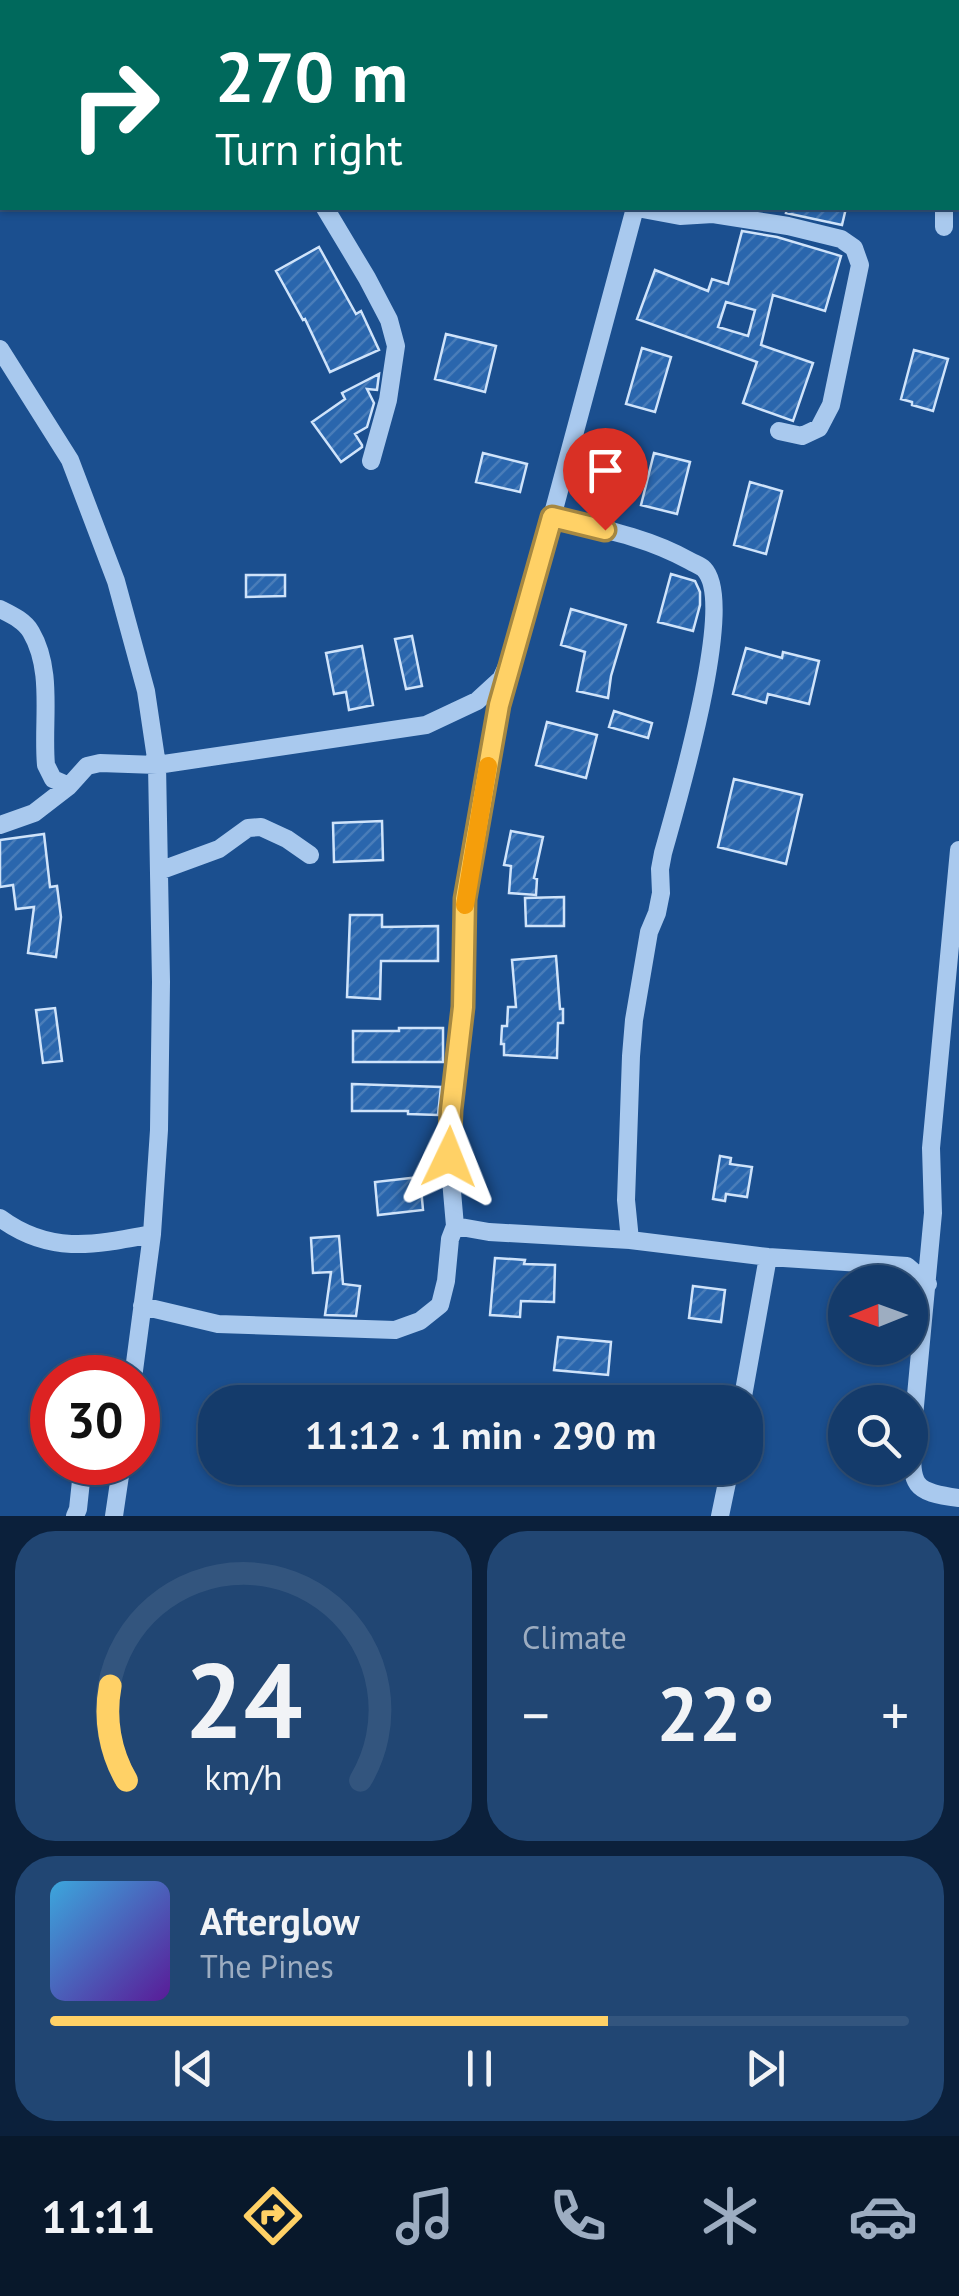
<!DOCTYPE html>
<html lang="en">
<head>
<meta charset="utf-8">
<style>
  body { margin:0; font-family:"PT Sans",sans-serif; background:#214673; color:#f1f3f6; height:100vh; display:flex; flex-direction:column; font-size:38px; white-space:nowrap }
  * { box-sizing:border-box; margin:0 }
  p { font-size:32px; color:#9dadc1 }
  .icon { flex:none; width:55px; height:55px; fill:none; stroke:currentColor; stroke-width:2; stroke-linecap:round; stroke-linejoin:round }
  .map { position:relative; height:1516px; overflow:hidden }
  .details { display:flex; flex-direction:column; gap:15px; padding:15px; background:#0b203b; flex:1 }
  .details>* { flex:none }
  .banner { position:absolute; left:0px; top:0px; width:960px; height:210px; box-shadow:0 2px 8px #0004,0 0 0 2px #33557e; background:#00695c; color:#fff; overflow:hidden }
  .needle { width:65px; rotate:269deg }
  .buttons { position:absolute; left:828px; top:1265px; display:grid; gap:20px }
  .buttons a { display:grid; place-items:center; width:100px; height:100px; border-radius:50%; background:#143b6b; box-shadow:0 2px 8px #0004,0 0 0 2px #33557e; font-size:50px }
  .speed { position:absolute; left:30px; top:1355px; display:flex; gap:20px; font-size:50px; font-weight:700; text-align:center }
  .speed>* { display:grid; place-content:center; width:130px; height:130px; border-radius:50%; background:#143b6b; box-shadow:0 2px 8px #0004,0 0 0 2px #33557e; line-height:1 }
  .speed .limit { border:15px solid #d22; background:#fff; color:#111 }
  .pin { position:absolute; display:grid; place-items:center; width:85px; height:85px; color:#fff; margin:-102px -42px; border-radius:50% 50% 50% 0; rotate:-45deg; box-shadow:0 0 10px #0007 }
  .pin .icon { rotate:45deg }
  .me { position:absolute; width:110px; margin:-55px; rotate:2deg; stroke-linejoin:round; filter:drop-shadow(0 0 8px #0008) }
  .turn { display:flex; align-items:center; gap:35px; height:210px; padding:0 50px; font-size:45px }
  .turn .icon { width:130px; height:130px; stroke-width:2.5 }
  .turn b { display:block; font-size:70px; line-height:85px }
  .big { font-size:75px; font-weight:800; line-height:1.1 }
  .details .card { flex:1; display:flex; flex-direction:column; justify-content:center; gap:15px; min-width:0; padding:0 35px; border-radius:40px; background:#214673 }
  .details .dial { align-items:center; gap:0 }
  .dial svg { height:260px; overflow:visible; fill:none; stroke:#33557e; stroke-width:7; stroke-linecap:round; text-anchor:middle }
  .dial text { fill:#f1f3f6; stroke:none }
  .song { display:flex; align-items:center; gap:30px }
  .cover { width:120px; height:120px; border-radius:15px; background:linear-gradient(135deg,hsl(200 70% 55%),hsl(270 70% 35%)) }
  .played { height:10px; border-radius:5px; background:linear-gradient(90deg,#ffd166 65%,#33557e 65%) }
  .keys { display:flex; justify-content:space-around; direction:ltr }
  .heat { display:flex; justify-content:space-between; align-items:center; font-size:55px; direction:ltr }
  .details .tiles { flex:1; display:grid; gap:15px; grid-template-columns:1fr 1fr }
  .card:last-child { grid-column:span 2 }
  .trip { position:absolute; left:198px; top:1385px; width:565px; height:100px; border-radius:40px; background:#143b6b; box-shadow:0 2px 8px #0004,0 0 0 2px #33557e; font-weight:800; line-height:100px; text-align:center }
  .tabs { display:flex; height:160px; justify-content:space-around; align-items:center; background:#08182b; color:#9dadc1 }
  .tabs .icon { width:70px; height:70px }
  .tabs .active { color:#ffd166 }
  .tabs b { font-size:45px; color:#f1f3f6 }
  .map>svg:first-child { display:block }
  .building { fill:url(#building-hatch); stroke:#cfe3fa; stroke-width:2.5; fill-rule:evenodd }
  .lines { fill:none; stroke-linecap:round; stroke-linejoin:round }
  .minor { stroke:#a9c9ee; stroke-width:18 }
  .route-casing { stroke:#a68842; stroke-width:25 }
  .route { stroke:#ffd166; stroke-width:18 }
  .slow { stroke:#f59e0b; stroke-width:18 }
</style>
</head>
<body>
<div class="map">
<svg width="959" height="1516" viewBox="0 0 959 1516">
  <defs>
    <pattern id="building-hatch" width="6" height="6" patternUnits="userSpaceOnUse" patternTransform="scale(2.5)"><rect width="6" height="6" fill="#2a66ad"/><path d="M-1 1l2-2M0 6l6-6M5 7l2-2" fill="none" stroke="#4a7db9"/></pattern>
  </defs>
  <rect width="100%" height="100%" fill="#1b4f8f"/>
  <path class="building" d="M787,208H846L842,225L786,213Z
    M742,231L777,237L841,256L825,311L773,295L761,345L813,363L793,421L743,403L757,362L637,319L655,270L708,291L712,279L728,284ZM726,302L755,310L748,336L718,327Z
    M319,247L356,314L361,311L379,350L330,372L305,319L303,320L276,271Z
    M446,334L496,346L485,392L435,379Z
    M642,348L671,357L655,412L626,404Z
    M914,350L948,359L933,411L912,405V402L901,399Z
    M379,374L377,390L367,389L374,403L367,427L355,434L362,445V447L341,462L312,422L345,399L342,393Z
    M483,453L527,464L520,492L476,482Z
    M654,453L690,462L677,514L641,505Z
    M750,482L782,491L766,554L734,545Z
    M671,574L695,581L700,592V605L693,631L658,622Z
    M246,575H285V596L246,597Z
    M571,609L626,625L611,676L608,698L577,691L585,652L561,645Z
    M412,636L422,686L406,689L395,639Z
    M362,646L373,705L349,710L346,692L334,694L326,653Z
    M746,648L782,658L783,652L819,661L809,704L768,694L766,703L733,694Z
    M614,711L652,723L648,738L609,727Z
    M547,722L597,735L586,778L536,765Z
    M734,779L802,795L786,864L718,847Z
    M382,821L383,860L334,862L333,823Z
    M511,831L543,837L534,878L537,879L536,895L509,893L511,866L504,865Z
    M44,834L50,887L57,886L61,917L56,957L28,953L34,907L16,909L13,885L0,887V840Z
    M564,897V926H526L525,898Z
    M350,915H382V927L438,926V961H381L380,999L347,997Z
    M556,956L560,1009H563V1023H558L557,1058L504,1055V1044H501L502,1026H507L508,1007H516L512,960Z
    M55,1008L62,1061L43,1063L36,1010Z
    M399,1028H443V1062H353V1031H399Z
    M352,1084L441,1087L438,1115L408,1114V1111H352Z
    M720,1156L731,1158L730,1164L752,1167L747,1197L726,1194L725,1201L713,1199Z
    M420,1177L423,1210L378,1215L375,1182Z
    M339,1236L343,1284L360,1286L356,1316L325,1315L331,1272L313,1273L311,1238Z
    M495,1258L525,1260L524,1264L555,1265L554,1302L521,1301L520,1317L490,1315Z
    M693,1286L725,1290L721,1322L689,1318Z
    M558,1337L611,1342L608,1375L554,1370Z"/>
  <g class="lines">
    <path class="minor" d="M464,0L465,2
      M681,0L683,2
      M702,2L707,0
      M958,23L959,12
      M325,208L367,278L389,320L396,346L388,400L371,461
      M637,208L680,216L713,214L788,226L841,239L854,248L860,265L831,405L819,428L802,436L779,431
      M944,208V227
      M0,349L70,460L116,581L146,691L157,765L161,982L159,1130L152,1234L133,1378
      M552,517C599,528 648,537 690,561C695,564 700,565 704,569C737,603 676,806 663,853L660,869L661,893L657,913L649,932L634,1020L631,1056L626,1200L630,1240
      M0,609C12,615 25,621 31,632C54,671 42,722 46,765L53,779L69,786
      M0,825L34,813L69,786L87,766L100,763L157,765L426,725L477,701L501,679L519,640L635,208
      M959,850L931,1148L933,1213L912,1438C912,1484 910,1492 959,1498
      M159,871L219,849L248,828L261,827L287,839L310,855
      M0,1218C50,1255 95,1245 152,1234
      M455,1226L489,1232L630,1240L768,1257L907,1266L928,1284
      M142,1306L218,1324L395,1330L420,1321L440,1305L446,1281L450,1239L455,1226L449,1157L451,1109L463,1007L465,899L499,705L509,674
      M742,1402L768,1257
      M75,1516L78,1509L83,1462
      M114,1516L122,1462
      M720,1516L730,1468"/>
  </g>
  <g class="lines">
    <defs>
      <path id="route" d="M449,1157L451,1110L463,1007L465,899L499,705L552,517L605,530"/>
    </defs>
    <use href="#route" class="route-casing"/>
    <use href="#route" class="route"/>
    <path class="slow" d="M465,905L488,766"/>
  </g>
</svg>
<div class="buttons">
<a><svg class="needle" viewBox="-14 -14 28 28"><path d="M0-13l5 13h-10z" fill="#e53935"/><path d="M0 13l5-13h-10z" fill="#9dadc1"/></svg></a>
<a><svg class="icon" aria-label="search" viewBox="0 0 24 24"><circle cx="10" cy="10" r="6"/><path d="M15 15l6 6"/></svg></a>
</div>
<div class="speed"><div class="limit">30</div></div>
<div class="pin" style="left:605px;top:530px;background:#d93025"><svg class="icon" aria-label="arrive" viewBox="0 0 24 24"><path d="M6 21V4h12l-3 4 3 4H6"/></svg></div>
<svg class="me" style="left:449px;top:1157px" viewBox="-20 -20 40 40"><path d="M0-17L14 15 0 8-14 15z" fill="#ffd166" stroke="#fff" stroke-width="4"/></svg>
<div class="trip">11:12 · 1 min · 290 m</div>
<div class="banner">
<div class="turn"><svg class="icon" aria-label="right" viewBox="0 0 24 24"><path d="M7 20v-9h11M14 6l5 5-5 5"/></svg><div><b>270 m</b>Turn right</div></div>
</div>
</div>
<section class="details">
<div class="tiles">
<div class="card dial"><svg viewBox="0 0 100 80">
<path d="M14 69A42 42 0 1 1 86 69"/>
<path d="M14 69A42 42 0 0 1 9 40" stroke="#ffd166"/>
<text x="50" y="56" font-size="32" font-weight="700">24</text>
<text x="50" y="72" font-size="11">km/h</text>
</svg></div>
<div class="card"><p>Climate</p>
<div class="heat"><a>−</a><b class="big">22°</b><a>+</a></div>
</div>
<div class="card">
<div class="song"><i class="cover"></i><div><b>Afterglow</b><p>The Pines</p></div></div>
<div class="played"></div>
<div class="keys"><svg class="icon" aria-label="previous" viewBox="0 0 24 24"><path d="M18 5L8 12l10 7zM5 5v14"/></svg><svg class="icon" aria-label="pause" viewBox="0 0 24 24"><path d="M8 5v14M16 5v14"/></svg><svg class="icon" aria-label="next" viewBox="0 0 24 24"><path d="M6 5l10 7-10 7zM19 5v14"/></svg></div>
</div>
</div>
</section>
<nav class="tabs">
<b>11:11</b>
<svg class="icon active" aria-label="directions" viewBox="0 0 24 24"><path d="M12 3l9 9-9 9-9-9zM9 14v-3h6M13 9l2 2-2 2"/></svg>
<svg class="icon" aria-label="music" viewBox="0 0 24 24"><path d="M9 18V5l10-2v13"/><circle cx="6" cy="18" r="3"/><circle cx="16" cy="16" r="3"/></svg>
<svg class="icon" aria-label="phone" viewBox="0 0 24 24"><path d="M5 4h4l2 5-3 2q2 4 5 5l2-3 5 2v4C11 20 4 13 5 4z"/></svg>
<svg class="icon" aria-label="climate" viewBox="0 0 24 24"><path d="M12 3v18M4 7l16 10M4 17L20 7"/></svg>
<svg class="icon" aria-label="car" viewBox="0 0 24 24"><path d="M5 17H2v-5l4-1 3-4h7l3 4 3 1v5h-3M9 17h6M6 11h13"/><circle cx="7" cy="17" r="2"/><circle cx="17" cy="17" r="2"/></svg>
</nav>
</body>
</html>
